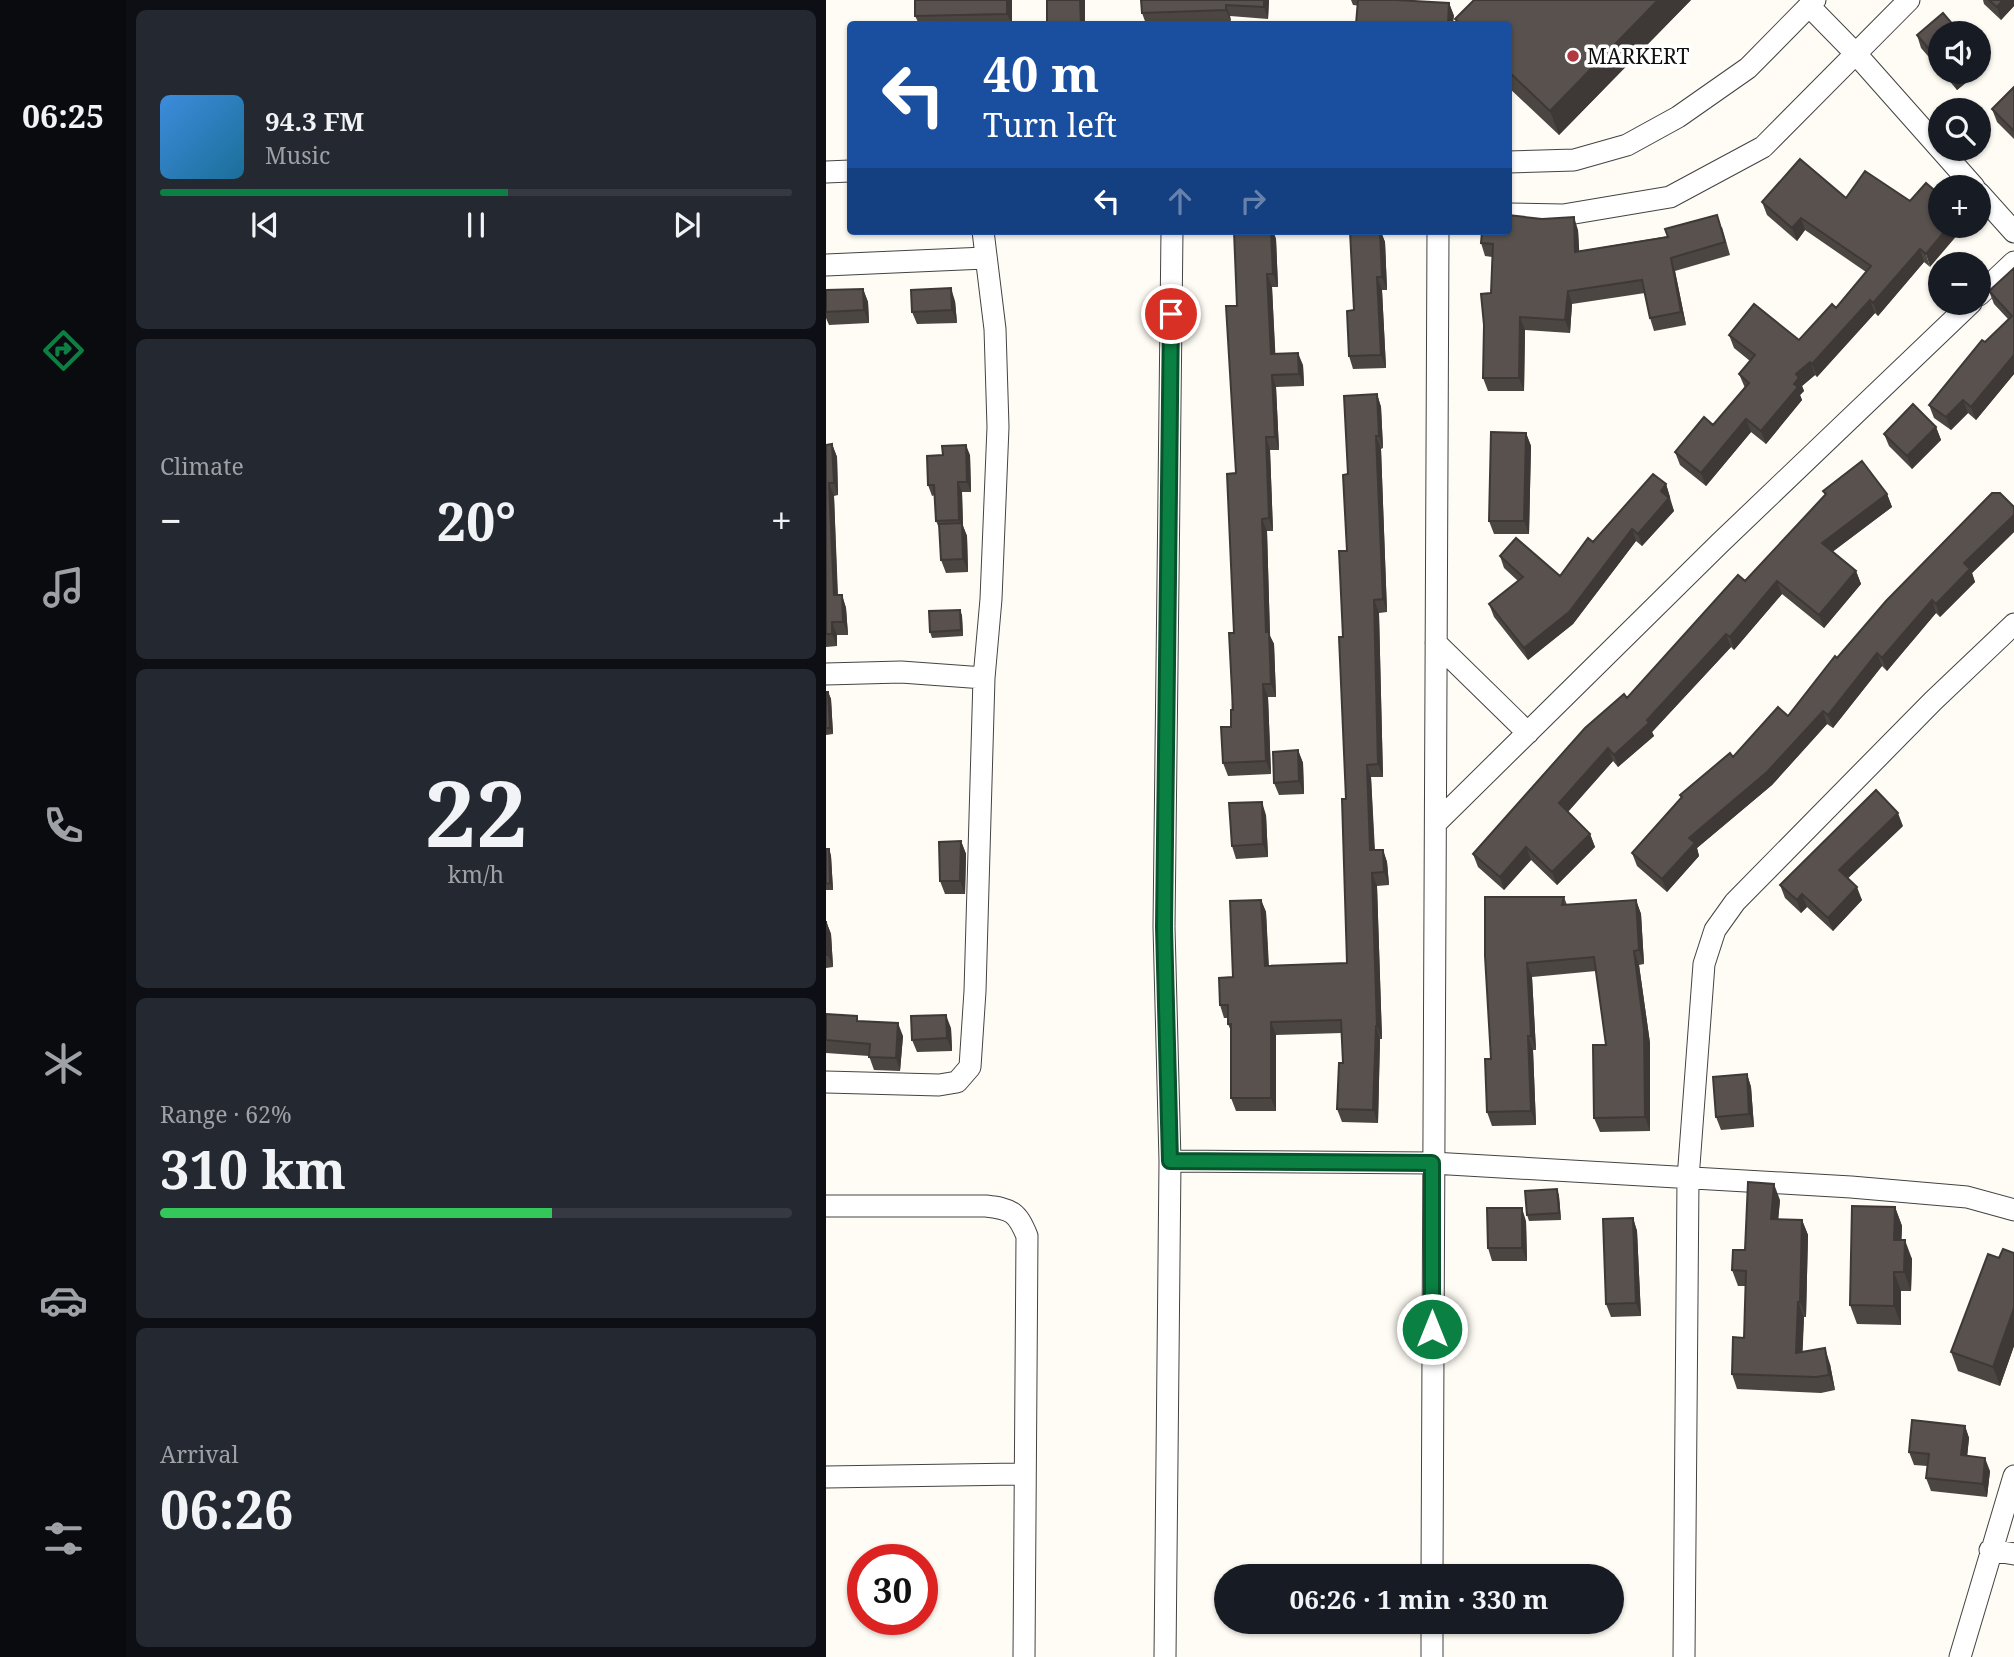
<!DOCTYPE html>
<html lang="en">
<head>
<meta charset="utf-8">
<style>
  body { margin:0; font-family:"Noto Serif",serif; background:#242831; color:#f1f3f6; height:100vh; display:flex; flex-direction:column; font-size:26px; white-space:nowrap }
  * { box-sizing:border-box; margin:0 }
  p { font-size:23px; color:#9ea1a6 }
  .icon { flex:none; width:38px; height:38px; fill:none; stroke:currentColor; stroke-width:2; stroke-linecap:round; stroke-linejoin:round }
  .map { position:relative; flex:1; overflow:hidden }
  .details { display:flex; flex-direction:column; gap:10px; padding:10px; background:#0d0f14; width:700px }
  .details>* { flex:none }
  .hud { position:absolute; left:21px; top:21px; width:665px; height:214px; border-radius:7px; box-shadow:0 2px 5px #0004; background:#1a4fa0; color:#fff; overflow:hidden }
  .controls { position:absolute; left:1102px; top:21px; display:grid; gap:14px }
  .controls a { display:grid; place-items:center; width:63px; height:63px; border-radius:50%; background:#171b24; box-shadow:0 2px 5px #0004; font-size:35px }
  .speed { position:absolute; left:21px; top:1544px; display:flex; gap:14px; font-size:35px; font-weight:700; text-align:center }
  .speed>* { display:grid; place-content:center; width:91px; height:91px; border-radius:50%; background:#171b24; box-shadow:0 2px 5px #0004; line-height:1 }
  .speed .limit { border:10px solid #d22; background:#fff; color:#111 }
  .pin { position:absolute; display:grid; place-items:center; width:60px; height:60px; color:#fff; margin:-30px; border:4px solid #fff; border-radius:50%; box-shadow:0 2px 7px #0007 }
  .me { position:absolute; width:77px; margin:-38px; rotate:0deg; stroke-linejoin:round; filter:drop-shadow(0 0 5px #0008) }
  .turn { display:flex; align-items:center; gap:24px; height:147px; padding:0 21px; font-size:32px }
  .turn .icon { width:91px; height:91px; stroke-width:2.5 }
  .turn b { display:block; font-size:49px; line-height:60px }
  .lanes { display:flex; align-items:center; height:66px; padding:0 21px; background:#0003; justify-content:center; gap:35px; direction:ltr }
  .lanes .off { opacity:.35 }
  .big { font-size:52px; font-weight:700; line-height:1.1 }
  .details .widget { flex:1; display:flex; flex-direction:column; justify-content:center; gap:10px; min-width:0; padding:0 24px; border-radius:10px; background:#242831 }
  .details .dial { align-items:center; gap:0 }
  .dial b { font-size:91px; line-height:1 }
  .song { display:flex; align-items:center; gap:21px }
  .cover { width:84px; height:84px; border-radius:10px; background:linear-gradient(135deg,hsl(210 70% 55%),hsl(200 70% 35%)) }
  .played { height:7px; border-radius:4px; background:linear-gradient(90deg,#0b8043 55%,#363941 55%) }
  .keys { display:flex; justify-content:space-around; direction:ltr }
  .heat { display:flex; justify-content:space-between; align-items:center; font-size:38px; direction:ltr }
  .charge { height:10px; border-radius:5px; background:linear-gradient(90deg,#34c759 62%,#363941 0) }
  .trip { position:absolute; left:388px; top:1564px; width:410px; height:70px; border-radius:35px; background:#171b24; box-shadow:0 2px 5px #0004; font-weight:700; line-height:70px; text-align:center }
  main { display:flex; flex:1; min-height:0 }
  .tabs { display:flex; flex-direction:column; width:126px; justify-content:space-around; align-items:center; background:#090b0e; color:#9ea1a6 }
  .tabs .icon { width:49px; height:49px }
  .tabs .on { color:#0b8043 }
  .tabs b { font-size:32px; color:#f1f3f6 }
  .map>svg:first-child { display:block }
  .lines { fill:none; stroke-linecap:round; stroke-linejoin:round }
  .minor-casing { stroke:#434343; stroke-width:23 }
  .minor { stroke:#fff; stroke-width:21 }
  .wall { fill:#4c4643 }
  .shaded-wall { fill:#3e3937 }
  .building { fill:#58514e; stroke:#3e3937; stroke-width:2 }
  .route-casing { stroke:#07532c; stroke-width:18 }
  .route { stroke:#0b8043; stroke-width:12 }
  .poi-dot { fill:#b13741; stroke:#fff; stroke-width:2.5 }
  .labels { text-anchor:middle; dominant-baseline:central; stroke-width:7; stroke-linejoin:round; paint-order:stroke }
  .poi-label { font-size:21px; fill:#101010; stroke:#fff; text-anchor:start }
</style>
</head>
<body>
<main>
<nav class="tabs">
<b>06:25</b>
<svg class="icon on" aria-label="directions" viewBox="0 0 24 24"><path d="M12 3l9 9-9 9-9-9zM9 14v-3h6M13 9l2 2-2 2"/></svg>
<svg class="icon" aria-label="music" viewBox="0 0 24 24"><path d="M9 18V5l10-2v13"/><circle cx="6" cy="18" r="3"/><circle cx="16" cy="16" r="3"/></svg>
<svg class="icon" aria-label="phone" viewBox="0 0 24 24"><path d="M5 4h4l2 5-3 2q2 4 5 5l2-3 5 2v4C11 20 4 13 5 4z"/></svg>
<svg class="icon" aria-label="climate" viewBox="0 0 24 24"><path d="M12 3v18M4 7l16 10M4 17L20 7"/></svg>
<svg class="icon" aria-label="car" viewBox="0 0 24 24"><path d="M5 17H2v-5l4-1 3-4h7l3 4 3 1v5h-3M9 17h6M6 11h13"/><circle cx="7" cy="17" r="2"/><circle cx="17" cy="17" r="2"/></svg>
<svg class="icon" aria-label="filters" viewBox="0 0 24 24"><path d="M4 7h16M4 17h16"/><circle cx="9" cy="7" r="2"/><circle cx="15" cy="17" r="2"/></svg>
</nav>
<section class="details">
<div class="widget">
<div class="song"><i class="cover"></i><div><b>94.3 FM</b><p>Music</p></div></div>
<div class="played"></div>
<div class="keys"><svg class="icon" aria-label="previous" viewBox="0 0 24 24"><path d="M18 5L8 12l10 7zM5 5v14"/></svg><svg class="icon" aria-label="pause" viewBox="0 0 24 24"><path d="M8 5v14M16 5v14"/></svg><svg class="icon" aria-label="next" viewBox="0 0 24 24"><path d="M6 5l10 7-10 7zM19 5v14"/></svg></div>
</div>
<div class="widget"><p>Climate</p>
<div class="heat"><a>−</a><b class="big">20°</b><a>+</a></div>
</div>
<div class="widget dial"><b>22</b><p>km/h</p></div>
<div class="widget"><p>Range · 62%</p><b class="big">310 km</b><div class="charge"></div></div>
<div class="widget"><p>Arrival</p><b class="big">06:26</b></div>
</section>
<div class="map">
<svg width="1188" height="1657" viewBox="0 0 1188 1657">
  <rect width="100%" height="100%" fill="#fefcf4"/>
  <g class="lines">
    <defs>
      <path id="minor" d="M983,6L1030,54L1148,187
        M682,162L748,160L801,145L852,117L922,68L989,0
        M0,172L24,171
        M1153,193L1188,232
        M682,214L737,215L844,197L937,147L1083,0
        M0,265L159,258
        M1153,295L1188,262
        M610,643L702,733
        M0,674L75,672L158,678
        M611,822L894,543L1145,303
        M0,1082L113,1085L131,1082L144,1067L149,991L158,678L165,599L172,427L169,329L157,231
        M344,1161L606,1163L1025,1187L1141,1197L1188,1210
        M0,1206H160C186,1209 191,1212 201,1236L198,1657
        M0,1477L199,1474
        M1164,1550L1188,1554
        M606,1577L612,231
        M339,1657L344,1161L338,927L346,231
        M606,1657V1622
        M858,1657L862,1179L878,964L889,930L909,902L1107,701L1188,624
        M1134,1657L1188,1476"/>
    </defs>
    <use href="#minor" class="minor-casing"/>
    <use href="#minor" class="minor"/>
  </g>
  <path class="wall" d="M186,0V24H93L89,16Z
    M315,0H443L442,19L404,16L405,22L320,24L316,13Z
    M525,0H573L623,3L628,16L527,5Z
    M865,0L733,135L682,87V24H631L629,19Z
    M1157,0H1188V6L1175,20L1158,4Z
    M1115,33V71L1095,48L1091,35Z
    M1116,72H1153L1131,90Z
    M1188,87V139L1171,122L1166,109Z
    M1020,198L1084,201L1104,267L1098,262L1052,316L1049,313L991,377L989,375L976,386L978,391L974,395L976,400L940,444L925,432L880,486L854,465L849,452L887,425L919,388L913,374L924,361L908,348L903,335L973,340L1010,308L1040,272L979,230L971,241L941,215L936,202Z
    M896,227L904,255L849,271L860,325L828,331L824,318L819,293L746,304L744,333L699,330L698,391H662L657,378L665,293L666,257L659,256L655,243L752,230L753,251Z
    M408,231H447L450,239L452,287H446L449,353L477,365L478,386L450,387L453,450H444L447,531H441L444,636L448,644L450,697H442L445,774L402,776L397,763L405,727L408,633L411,306Z
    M524,231H555L559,242L561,290H556L560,368L527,369L523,356L528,310Z
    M1188,268V374L1150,420L1142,413L1125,430L1108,418L1103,405L1159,342L1182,319L1168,304L1163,291Z
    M37,289L42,302L43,323L3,325L0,318V290Z
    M129,301L131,323L91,324L86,312Z
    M551,394L555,407L557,448L555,449L561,612L553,613L557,777H545L549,850H557L561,862L563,885L551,886L556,1039H554L552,1123L516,1122L511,1109L517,1063L516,1033L450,1035V1111H410L405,1098V1031L402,1024V1018H398L394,1005L407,977L435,900L440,912L443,966L521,963L520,799L517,637L521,551L522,474Z
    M1110,427L1115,440L1086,469L1063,446L1058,434Z
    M700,433L705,446L703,534H668L663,521Z
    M6,444L11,457L12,495L8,496L12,595H16L20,608L22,635H11V646L0,647V445Z
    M144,455L145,492H136L137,526L141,536L142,572L120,573L115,560L114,530L110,521L109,495L106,496L102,485Z
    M840,484L848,511L816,546L810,541L747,624L702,660L668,617L663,604L692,581L678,568L674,556L734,576L767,542Z
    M997,491L1061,494L1066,507L1006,552L1030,571L1035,584L998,628L956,594L908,650L905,647L826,732L828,736L792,767L787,761L742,812L764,834L769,847L731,885L705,860L678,890L652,867L647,854L919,581L999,495Z
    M1188,507V532L1146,573L1149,582L1114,617L1110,613L1061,671L1056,666L1007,728L1001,724L946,785L871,848L873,856L841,892L811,866L806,853L855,798L854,795L962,716L1011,658Z
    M134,610L136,616L137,636L106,638L104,632Z
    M0,692H2L5,699L7,734L0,735Z
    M472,750L477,763L478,794L453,795L448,783Z
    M440,815L442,857L410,859L406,846Z
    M1077,826L1022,878L1036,900L1007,931L981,907L975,913L959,898L954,885Z
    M135,841L140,854L139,894H119L114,881Z
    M0,849H3L5,856L7,890H0Z
    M738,897L741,905L810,900L815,914L818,964L813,965L824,1043V1131L774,1132L768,1118L780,1045L770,971L706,977L710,1050H707L710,1125L666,1126L661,1112L665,1059L659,956Z
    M0,921L5,934L7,967L0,968Z
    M0,1014L31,1016L32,1021L77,1036L74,1071L48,1070L43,1056L0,1053Z
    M125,1028L126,1051L91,1052L86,1040Z
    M921,1074L925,1087L928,1127L895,1130L890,1117Z
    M731,1189L733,1196L735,1220L703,1221L701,1215Z
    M954,1200L952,1219L976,1220L982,1235L980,1317H978L976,1352L1004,1364L1009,1390L995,1393L911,1389L906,1374L918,1338L920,1286H912L906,1270L919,1250Z
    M1069,1207L1076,1226L1075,1240L1086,1259L1085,1291H1075V1325L1031,1324L1024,1305Z
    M807,1218L811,1231L815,1316L785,1317L780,1304Z
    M700,1221L701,1261H666L662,1248Z
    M1188,1253V1346L1174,1386L1132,1371L1125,1352L1173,1258Z
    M1139,1426L1143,1438L1141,1456L1164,1471L1161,1497L1105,1491L1100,1478L1101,1466L1088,1465L1083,1452Z"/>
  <path class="shaded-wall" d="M181,0H186V24L181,14Z
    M254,0H259V24H255Z
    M438,0H443L442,19L438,7Z
    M832,0H865L733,135L724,111Z
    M1177,0H1188V6L1175,20L1171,7Z
    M623,3L628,16L627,24H622Z
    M400,5L404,16L405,22L400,10Z
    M1153,55L1158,67L1153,71Z
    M1133,72H1153L1131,90L1126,77Z
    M748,217L752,230L754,264L749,252Z
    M975,218L979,230L971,241L966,228Z
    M1123,226H1139L1104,267L1100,254Z
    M445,231H447L450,239L452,287L447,274Z
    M554,231L559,242L561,290L556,277Z
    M1094,249L1098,262L1052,316L1047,303Z
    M845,258L849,271L860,325L855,312Z
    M441,274L446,287L450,366L445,354Z
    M551,277L556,290L560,368L555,355Z
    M125,288L129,301L131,323L126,310Z
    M37,289L42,302L43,323L38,310Z
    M742,291L746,304L744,333L739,320Z
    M1044,300L1049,313L991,377L986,364Z
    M694,317L699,330L698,391L693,378Z
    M472,353L477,365L478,386L473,374Z
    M1188,355V374L1150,420L1145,407Z
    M984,362L989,375L976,386L978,391L974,395L976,400L940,444L935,431L968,384L970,374Z
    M446,375L450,387L453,450L449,437Z
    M551,394L555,407L557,448L553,436Z
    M1137,400L1142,413L1125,430L1120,417Z
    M920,419L925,432L880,486L875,473Z
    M1110,427L1115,440L1086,469L1081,456Z
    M700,433L705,446L703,534L698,521Z
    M550,436L555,449L561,612L557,599Z
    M440,437L444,450L447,531L443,518Z
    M6,444L11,457L12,495L8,483Z
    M140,445L144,455L145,492L141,482Z
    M132,482L136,492L137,526L141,536L142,572L137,559L136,528L133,520Z
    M3,483L8,496L12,608L8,595Z
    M840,484L844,497L840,502L843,498L848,511L816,546L812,534L835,491Z
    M1061,494L1066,507L1001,556L996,543Z
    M1188,515V532L1146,573L1149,582L1114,617L1110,604L1138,563Z
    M436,519L441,531L444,636L448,644L450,697L445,684L440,632Z
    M806,529L810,541L747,624L702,660L698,648Z
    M1030,571L1035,584L998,628L993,615Z
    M951,581L956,594L908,650L904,637Z
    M16,595L20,608L22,635L17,622Z
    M548,600L553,613L557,777L552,764Z
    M1106,600L1110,613L1061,671L1056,658Z
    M134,610L136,616L137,636L135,630Z
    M6,622L11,635V646L6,634Z
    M900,634L905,647L826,732L828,736L792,767L788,755Z
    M1051,653L1056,666L1007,728L1002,715Z
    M437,684L442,697L445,774L440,761Z
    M2,692L5,699L7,734L4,728Z
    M997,711L1001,724L946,785L871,848L873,856L841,892L836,879L863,838Z
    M782,748L787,761L738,816L733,803Z
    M472,750L477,763L478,794L473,781Z
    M541,765L545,777L549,863L544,850Z
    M436,802L440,815L442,857L437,844Z
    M1072,813L1077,826L1017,883L1013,870Z
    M764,834L769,847L731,885L726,872Z
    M135,841L140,854L139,894L134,881Z
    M700,847L705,860L678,890L674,877Z
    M3,849L5,856L7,890L4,883Z
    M557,850L561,862L563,885L558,872Z
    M546,873L551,886L556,1039L551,1026Z
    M1031,887L1036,900L1007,931L1002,918Z
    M976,894L981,907L975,913L971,900Z
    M435,900L440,912L443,979L439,966Z
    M810,900L815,914L818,964L813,950Z
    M0,921L5,934L7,967L2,955Z
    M808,951L813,965L824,1043V1131L819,1117Z
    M701,963L706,977L710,1050L705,1036Z
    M120,1015L125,1028L126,1051L121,1038Z
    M445,1022L450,1035V1111L445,1098Z
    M72,1023L77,1036L74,1071L70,1058Z
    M550,1026L554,1039L552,1123L547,1110Z
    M702,1036L707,1050L710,1125L705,1111Z
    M921,1074L925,1087L928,1127L923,1114Z
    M948,1184L954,1200L951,1234L945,1219Z
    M731,1189L733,1196L735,1220L733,1213Z
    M1069,1207L1076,1226L1075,1259L1068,1240Z
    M696,1208L700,1221L701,1261L696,1248Z
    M807,1218L811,1231L815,1316L810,1303Z
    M976,1220L982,1235L980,1317L974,1302Z
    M1079,1240L1086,1259L1085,1291L1078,1272Z
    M1068,1272L1075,1291V1325L1068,1306Z
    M972,1302L978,1317L976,1368L970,1353Z
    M1188,1308V1346L1174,1386L1167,1367Z
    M999,1348L1004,1364L1009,1390L1003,1375Z
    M1139,1426L1143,1438L1140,1468L1135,1455Z
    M1159,1458L1164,1471L1161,1497L1157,1484Z"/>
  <path class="building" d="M89,0H181V14L89,16Z
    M221,0H254L255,24H221Z
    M315,0H438V7L400,5V10L316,13Z
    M532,0H570L623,3L622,24H530Z
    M648,0H832L724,111L682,71V24H635L629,19Z
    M1163,0H1177L1171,7Z
    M1117,13L1134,33H1115V63L1091,35Z
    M1122,72H1133L1126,77Z
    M1188,87V131L1166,109Z
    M974,159L1020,198L1039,171L1084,201L1100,183L1115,196V226H1123L1100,254L1094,249L1047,303L1044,300L986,364L984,362L970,374L973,378L968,384L972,387L935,431L920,419L875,473L849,452L878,417L887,425L923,383L913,374L929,355L903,335L928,304L973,340L1006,304L1010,308L1045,266L975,218L966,228L936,202Z
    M682,215L716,219L748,217L749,252L842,237L839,229L891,215L899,242L845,258L855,312L824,318L816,280L742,291L739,320L694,317L693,378H657L658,325L655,294L665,293L667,244L655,243L656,231H682Z
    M408,231H445L447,274H441L445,354L472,353L473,374L446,375L449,437H440L443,518L436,519L440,632H443L445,684H437L440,761L397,763L395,727H405V710H407L403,633H408L401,474L410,473L400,306H411Z
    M524,231H554L556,277H551L555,355L523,356L521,311L528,310Z
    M1188,268V355L1145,407L1137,400L1120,417L1103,405L1156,340L1159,342L1186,316L1163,291Z
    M125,288L126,310L86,312L85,290Z
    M37,289L38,310L0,312V290Z
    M551,394L553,436H550L557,599L548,600L552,764L541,765L544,850H557L558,872L546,873L551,1026H550L547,1110L511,1109L513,1063H517L515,1020L445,1022V1098H405V1024H402V1005H394L393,978L407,977L404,901L435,900L439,966L521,963L516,799H520L513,637H517L513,551H521L517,475L522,474L518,396Z
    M1087,404L1110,427L1081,456L1058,434Z
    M665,432L700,433L698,521H663Z
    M6,444L8,483H3L8,595H16L17,622H6V634H0V445Z
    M140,445L141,482H132L133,520L110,521L108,485H102L101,456L117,455L116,446Z
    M1036,461L1061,494L996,543L1030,571L993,615L951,581L904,637L900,634L821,720L823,723L788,755L782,748L733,803L764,834L726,872L700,847L674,877L647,854L759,728L798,694L801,698L912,575L919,581L1000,494L997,491Z
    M827,474L840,484L835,491L843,498L812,534L806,529L743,612L698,648L663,604L697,577L674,556L690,538L734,576L762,538L767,542Z
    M1166,493H1174L1188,507V515L1138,563L1144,569L1110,604L1106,600L1056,658L1051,653L1002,715L997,711L941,772L863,838L869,843L836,879L806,853L856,797L854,795L904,753L907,757L952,707L962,716L1009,656L1011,658L1060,601Z
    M136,523L137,559L115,560L113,524Z
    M134,610L135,630L104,632L103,611Z
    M0,692H2L4,728H0Z
    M472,750L473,781L448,783L447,752Z
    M1050,790L1072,813L1013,870L1031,887L1002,918L976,894L971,900L954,885Z
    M436,802L437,844L406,846L403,803Z
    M135,841L134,881H114L113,842Z
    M0,849H3L4,883L0,884Z
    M659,897H738L736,905L810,900L813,950L808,951L818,1029L819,1117L768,1118L767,1045H780L768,957L701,963L705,1036H702L705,1111L661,1112L659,1059H665L659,956Z
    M0,921L2,955H0Z
    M0,1014L31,1016V1021L72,1023L70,1058L43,1057L44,1044L0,1040Z
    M120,1015L121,1038L86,1040L85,1016Z
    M921,1074L923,1114L890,1117L887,1077Z
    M922,1182L948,1184L945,1219L976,1220L974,1302H972L970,1353L999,1348L1003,1375L990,1377L906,1374L907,1337L918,1338L920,1271L906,1270L907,1250H919Z
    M731,1189L733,1213L701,1215L699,1191Z
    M1026,1206L1069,1207L1068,1240H1079L1078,1272H1068V1306L1024,1305Z
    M661,1208H696V1248H662Z
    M807,1218L810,1303L780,1304L777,1219Z
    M1177,1249L1188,1253V1308L1167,1367L1125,1352L1162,1254L1173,1258Z
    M1086,1420L1139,1426L1135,1455L1159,1458L1157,1484L1100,1478L1103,1454L1083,1452Z"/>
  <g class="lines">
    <defs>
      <path id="route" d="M345,314L338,927L344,1161L606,1163V1329"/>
    </defs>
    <use href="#route" class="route-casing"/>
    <use href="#route" class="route"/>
  </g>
  <circle class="poi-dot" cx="747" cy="56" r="7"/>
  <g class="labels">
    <g class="poi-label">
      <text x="761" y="56">MARKERT</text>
    </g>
  </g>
</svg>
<div class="controls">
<a><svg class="icon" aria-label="sound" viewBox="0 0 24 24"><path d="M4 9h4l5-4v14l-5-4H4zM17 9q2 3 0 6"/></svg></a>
<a><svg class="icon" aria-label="search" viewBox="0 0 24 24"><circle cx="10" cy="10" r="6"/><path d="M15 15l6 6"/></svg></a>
<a>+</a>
<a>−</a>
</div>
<div class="speed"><div class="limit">30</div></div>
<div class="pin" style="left:345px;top:314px;background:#d93025"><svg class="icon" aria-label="arrive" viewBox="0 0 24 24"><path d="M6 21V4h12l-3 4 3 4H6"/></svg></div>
<svg class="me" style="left:606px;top:1329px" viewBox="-20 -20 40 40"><circle r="17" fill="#0b8043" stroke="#fff" stroke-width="3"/><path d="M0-11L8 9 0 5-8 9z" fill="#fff"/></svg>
<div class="trip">06:26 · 1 min · 330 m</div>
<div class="hud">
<div class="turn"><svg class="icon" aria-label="left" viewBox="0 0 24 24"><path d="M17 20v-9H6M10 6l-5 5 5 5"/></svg><div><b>40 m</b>Turn left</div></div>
<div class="lanes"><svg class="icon" aria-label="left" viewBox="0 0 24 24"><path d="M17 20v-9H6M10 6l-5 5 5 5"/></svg><svg class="icon off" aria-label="ahead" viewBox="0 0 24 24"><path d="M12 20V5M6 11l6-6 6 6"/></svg><svg class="icon off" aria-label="right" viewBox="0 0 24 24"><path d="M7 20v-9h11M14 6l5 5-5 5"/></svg></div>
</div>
</div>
</main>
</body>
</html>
